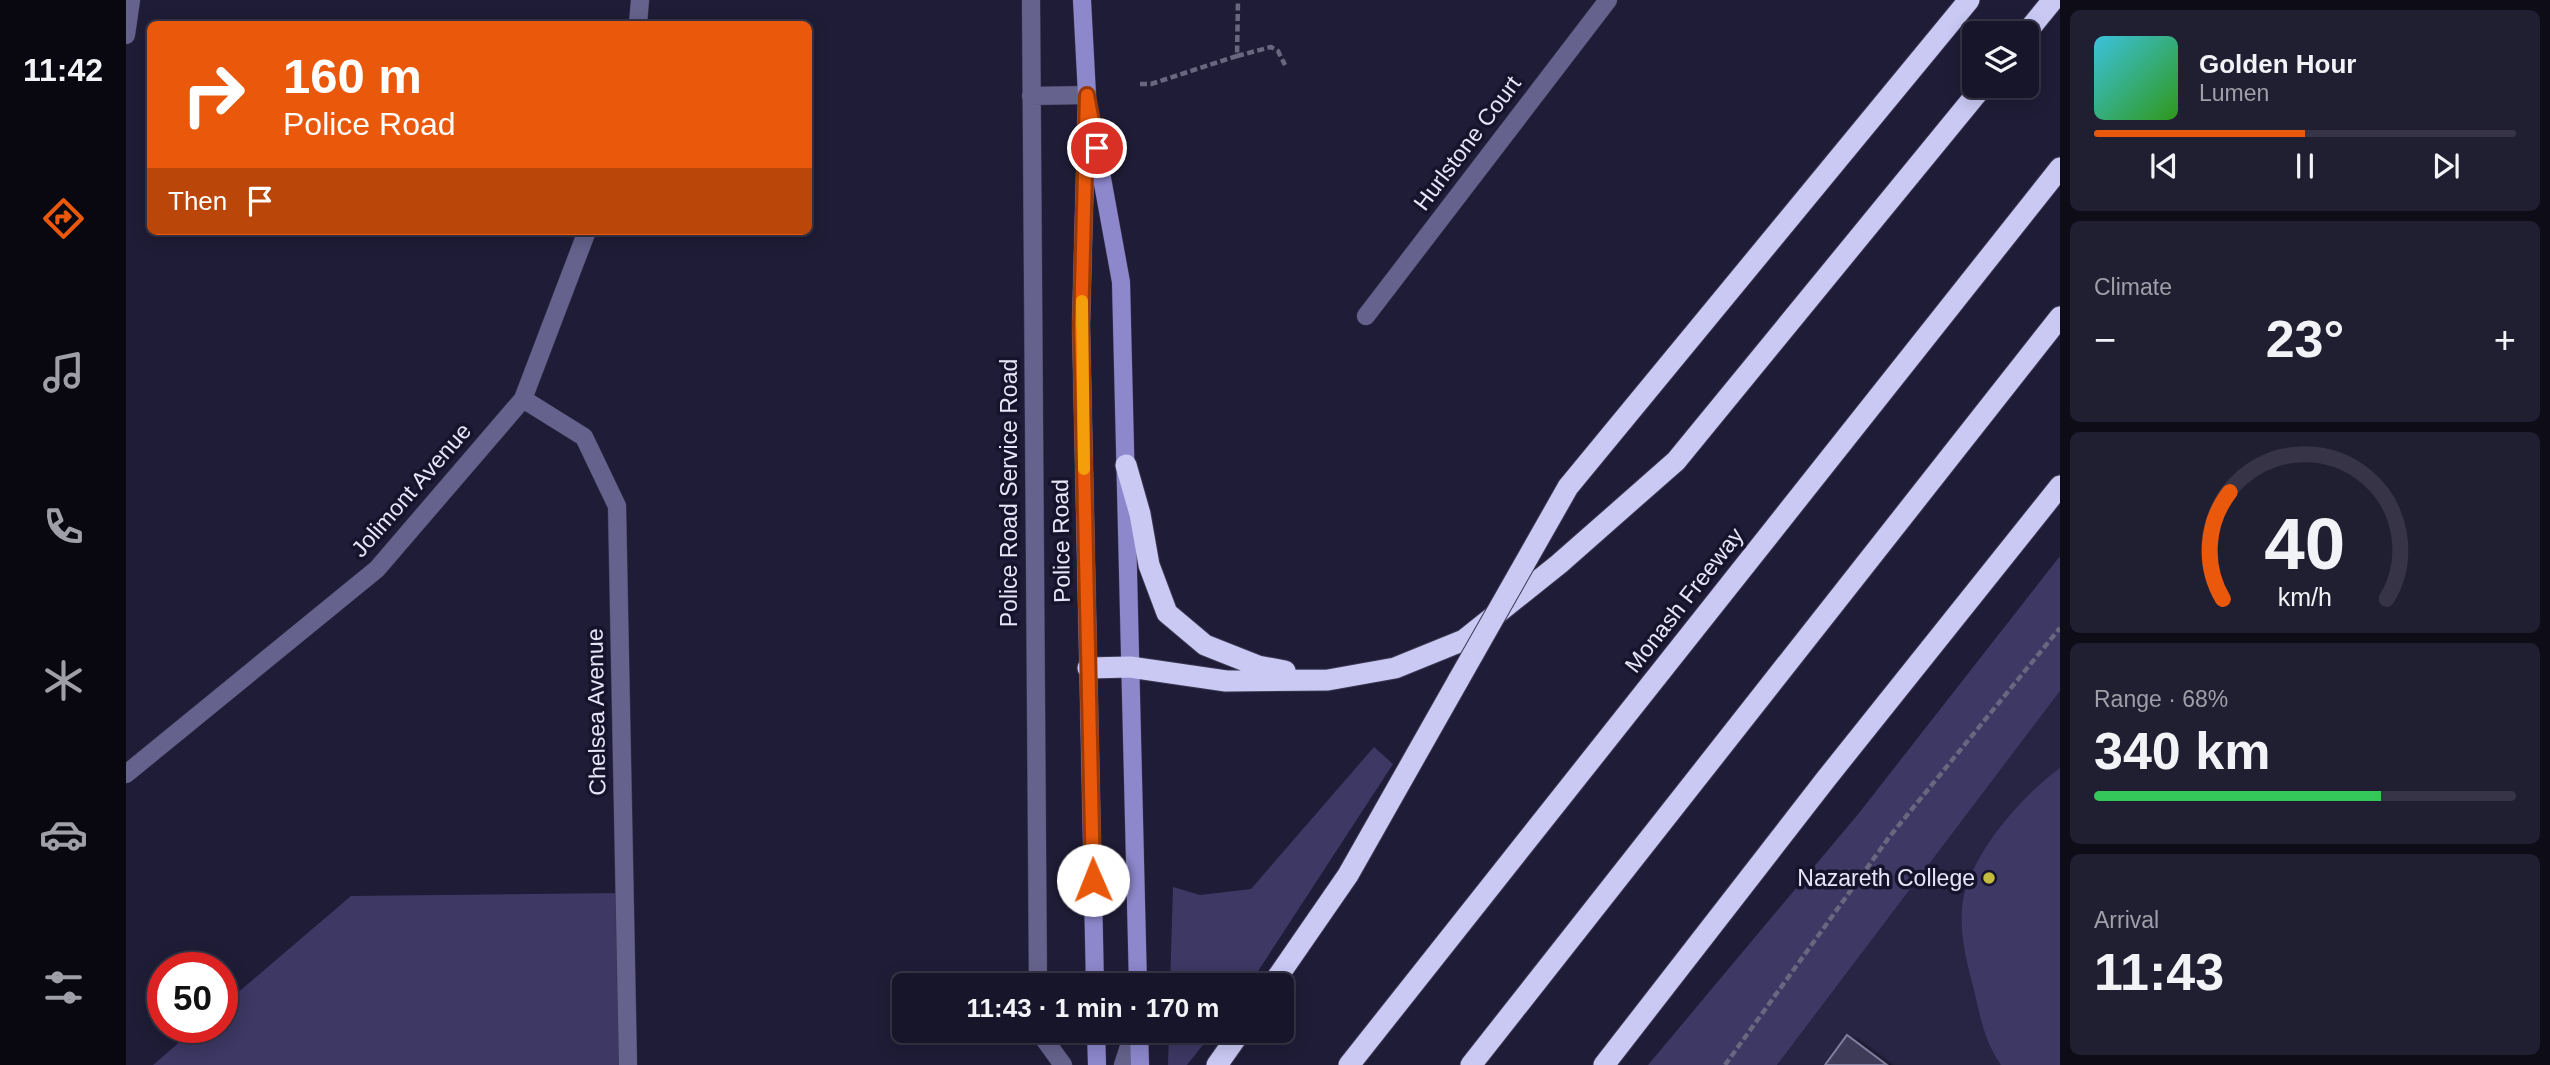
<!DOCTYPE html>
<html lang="en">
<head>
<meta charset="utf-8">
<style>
  body { margin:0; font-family:Arial,sans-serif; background:#201e31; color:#f1f3f6; height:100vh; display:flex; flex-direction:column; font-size:26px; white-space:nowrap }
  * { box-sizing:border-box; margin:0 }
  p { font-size:23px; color:#9e9fa8 }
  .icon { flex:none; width:38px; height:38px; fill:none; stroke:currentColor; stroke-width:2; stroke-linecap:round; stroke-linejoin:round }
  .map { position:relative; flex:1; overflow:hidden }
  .panel { display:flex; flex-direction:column; gap:10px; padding:10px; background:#0d0c17; width:490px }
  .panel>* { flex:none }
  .banner { position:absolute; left:21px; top:21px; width:665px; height:214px; border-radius:10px; box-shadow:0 4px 18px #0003,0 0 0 2px #363446; background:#ea580c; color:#fff; overflow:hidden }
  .buttons { position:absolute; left:1836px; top:21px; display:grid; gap:14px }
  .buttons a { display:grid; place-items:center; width:77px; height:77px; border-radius:10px; background:#171529; box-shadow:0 4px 18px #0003,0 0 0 2px #363446; font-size:35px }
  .speed { position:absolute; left:21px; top:952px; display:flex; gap:14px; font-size:35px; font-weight:700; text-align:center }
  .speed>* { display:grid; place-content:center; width:91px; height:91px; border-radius:50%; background:#171529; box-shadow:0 4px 18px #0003,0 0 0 2px #363446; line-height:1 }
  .speed .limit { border:10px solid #d22; background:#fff; color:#111 }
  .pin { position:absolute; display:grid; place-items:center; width:60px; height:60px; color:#fff; margin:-30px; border:4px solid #fff; border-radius:50%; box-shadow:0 2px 7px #0007 }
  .me { position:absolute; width:77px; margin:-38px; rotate:359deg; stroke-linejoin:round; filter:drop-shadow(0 0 5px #0008) }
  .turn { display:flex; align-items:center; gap:24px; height:147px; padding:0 21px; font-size:32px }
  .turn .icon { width:91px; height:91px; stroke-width:2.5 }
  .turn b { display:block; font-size:49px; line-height:60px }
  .then { display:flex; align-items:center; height:66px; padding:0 21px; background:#0003; gap:14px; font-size:26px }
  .big { font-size:52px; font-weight:700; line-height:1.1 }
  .panel .widget { flex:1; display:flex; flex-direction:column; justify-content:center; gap:10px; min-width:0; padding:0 24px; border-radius:10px; background:#201e31 }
  .panel .dial { align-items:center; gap:0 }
  .dial svg { height:182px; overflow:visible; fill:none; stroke:#363446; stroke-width:7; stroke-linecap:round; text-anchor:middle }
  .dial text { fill:#f1f3f6; stroke:none }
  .song { display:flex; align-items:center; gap:21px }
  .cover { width:84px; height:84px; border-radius:10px; background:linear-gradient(135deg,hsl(190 70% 55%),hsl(110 70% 35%)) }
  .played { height:7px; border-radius:4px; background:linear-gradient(90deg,#ea580c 50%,#363446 50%) }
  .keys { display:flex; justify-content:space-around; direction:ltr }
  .heat { display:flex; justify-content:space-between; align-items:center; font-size:38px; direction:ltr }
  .charge { height:10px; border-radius:5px; background:linear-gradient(90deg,#34c759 68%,#363446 0) }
  .trip { position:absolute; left:766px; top:973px; width:402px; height:70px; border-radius:10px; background:#171529; box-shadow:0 4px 18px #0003,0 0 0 2px #363446; font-weight:700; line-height:70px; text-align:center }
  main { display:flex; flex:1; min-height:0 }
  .menu { display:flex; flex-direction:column; width:126px; justify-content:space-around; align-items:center; background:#090810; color:#9e9fa8 }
  .menu .icon { width:49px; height:49px }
  .menu .selected { color:#ea580c }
  .menu b { font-size:32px; color:#f1f3f6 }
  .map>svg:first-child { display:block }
  .built { fill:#282444 }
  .green { fill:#3d3864 }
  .building { fill:#3d3b58; stroke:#807e9f; stroke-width:2; filter:url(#shadow) }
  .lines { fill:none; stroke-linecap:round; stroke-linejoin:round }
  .service-casing { stroke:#3b3852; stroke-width:19 }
  .minor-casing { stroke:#3b3852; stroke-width:19 }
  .secondary-casing { stroke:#3b3852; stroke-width:19 }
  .motorway-casing { stroke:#3b3852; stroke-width:23 }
  .path { stroke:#69677f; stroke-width:4.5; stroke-dasharray:7 3.5; stroke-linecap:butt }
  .service { stroke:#65628d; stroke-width:18 }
  .minor { stroke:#65628d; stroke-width:18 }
  .secondary { stroke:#8d87cc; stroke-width:18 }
  .motorway { stroke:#cac9f4; stroke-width:21 }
  .motorway-bridge-casing { stroke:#3b3852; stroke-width:23; stroke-linecap:butt }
  .motorway-bridge { stroke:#cac9f4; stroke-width:21 }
  .route-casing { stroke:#983908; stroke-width:18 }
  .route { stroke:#ea580c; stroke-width:12 }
  .slow { stroke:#f59e0b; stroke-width:12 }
  .poi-dot { fill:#c2bd3f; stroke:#16132c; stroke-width:2.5 }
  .labels { text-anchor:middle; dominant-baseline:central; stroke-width:7; stroke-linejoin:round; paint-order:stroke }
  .street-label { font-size:23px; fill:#e6e6f8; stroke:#16132c }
  .poi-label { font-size:23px; fill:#e6e6f8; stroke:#16132c; text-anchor:end }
</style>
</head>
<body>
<main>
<nav class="menu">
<b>11:42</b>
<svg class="icon selected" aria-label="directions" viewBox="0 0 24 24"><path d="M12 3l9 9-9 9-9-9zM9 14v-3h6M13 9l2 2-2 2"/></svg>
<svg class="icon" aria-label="music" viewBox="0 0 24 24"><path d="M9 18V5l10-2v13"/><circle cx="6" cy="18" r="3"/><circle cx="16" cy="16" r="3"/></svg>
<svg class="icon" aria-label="phone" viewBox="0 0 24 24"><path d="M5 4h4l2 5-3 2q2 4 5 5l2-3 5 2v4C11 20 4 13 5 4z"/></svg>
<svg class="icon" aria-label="climate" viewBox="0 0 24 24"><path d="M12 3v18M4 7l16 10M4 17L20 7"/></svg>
<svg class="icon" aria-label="car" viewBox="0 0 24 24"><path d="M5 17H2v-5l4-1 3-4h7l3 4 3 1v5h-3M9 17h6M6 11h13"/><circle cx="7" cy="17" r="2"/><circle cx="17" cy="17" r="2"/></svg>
<svg class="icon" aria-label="filters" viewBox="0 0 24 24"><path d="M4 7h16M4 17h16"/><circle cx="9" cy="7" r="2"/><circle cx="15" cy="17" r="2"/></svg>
</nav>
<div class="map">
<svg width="1934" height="1065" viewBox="0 0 1934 1065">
  <defs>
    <filter id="shadow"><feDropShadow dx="8" dy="4.5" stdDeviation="2" flood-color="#0009"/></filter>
  </defs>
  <rect width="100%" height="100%" fill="#1f1c37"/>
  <path class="built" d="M1934,691V1065H1651Z"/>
  <path class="green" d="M1934,556V691L1651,1065H1522L1733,813Z
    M1248,747L1267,764L1123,985H1044L1047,887L1074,895L1125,889Z
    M1934,768V1065H1875C1859,1043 1854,1016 1848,990C1841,964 1834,937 1836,910C1838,861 1895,796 1934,768Z
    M498,893L502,1065H27L71,1027H96V1006L225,896Z
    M1043,1031H1088L1061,1065H1042Z"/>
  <path class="building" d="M1721,1035L1761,1065H1699Z"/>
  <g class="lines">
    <defs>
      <path id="service" d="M997,1065L1008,1031"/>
      <path id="minor" d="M905,0L912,985
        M512,24L514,0
        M0,35L5,0
        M905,96L961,95
        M1240,316L1482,0
        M397,399L458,437L491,506L502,1065
        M0,774L251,569L397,399L461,231
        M916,1031V1036L937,1065"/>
      <path id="secondary" d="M956,0L961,95L955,325L969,985
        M967,129L995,282L1012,985
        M970,1031L971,1065
        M1013,1031L1014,1065"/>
      <path id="motorway" d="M1900,33L1927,0
        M1000,465L1014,514L1023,565L1041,613L1079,645L1132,666L1159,671
        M1442,487L1843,0
        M962,668L1004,667L1100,681L1202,680L1269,668L1338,640L1433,564L1550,461L1857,86
        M1146,985L1222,875L1333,679
        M1091,1065L1115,1031
        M1223,1065L1934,168
        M1345,1065L1934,317
        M1478,1065L1700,779L1934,486"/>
    </defs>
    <use href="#service" class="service-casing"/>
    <use href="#minor" class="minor-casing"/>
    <use href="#secondary" class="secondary-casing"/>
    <use href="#motorway" class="motorway-casing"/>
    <path class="path" d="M1111,56L1145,47L1152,51L1159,65
      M1014,84H1025L1111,56L1112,0
      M1599,1065L1764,836L1934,628"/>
    <use href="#service" class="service"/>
    <use href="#minor" class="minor"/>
    <use href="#secondary" class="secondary"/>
    <use href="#motorway" class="motorway"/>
    <defs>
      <path id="motorway-bridge" d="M1333,679L1442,487"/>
    </defs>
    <use href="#motorway-bridge" class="motorway-bridge-casing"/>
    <use href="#motorway-bridge" class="motorway-bridge"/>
  </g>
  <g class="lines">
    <defs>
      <path id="route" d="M967,880L955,325L961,95L971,148"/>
    </defs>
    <use href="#route" class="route-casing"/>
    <use href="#route" class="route"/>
    <path class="slow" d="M956,301L958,469"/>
  </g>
  <circle class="poi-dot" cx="1863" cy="878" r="7"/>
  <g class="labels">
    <g class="street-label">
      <text transform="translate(1341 143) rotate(-53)">Hurlstone Court</text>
      <text transform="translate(285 490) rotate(-49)">Jolimont Avenue</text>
      <text transform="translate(883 493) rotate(-90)">Police Road Service Road</text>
      <text transform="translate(935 541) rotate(-91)">Police Road</text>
      <text transform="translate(1558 600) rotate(-52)">Monash Freeway</text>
      <text transform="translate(470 712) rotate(-91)">Chelsea Avenue</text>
    </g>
    <g class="poi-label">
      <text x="1849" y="878">Nazareth College</text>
    </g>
  </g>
</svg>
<div class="buttons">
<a><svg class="icon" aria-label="layers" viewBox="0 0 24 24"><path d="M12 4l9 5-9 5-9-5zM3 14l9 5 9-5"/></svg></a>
</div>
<div class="speed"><div class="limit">50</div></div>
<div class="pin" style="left:971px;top:148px;background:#d93025"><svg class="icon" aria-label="arrive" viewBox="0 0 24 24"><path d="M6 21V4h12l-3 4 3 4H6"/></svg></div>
<svg class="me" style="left:967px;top:880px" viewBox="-20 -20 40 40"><circle r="19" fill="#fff"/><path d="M0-13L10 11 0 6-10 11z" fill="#ea580c"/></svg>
<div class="trip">11:43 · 1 min · 170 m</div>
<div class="banner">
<div class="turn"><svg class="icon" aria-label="right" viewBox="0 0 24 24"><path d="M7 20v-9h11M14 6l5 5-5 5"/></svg><div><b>160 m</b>Police Road</div></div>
<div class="then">Then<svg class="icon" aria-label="arrive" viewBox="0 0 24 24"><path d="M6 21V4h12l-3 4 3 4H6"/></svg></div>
</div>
</div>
<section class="panel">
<div class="widget">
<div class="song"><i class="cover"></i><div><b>Golden Hour</b><p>Lumen</p></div></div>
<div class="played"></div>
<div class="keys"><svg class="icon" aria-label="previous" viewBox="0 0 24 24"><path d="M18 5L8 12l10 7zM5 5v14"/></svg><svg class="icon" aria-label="pause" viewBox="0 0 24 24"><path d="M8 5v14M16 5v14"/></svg><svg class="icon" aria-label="next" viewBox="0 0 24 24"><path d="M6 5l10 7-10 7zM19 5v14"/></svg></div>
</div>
<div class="widget"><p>Climate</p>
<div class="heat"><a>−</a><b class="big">23°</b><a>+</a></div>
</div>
<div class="widget dial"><svg viewBox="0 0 100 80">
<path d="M14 69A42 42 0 1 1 86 69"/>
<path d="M14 69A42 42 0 0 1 17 22" stroke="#ea580c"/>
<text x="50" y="56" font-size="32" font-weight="700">40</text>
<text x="50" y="72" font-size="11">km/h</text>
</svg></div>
<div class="widget"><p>Range · 68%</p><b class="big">340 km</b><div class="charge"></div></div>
<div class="widget"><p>Arrival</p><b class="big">11:43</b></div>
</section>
</main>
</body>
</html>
